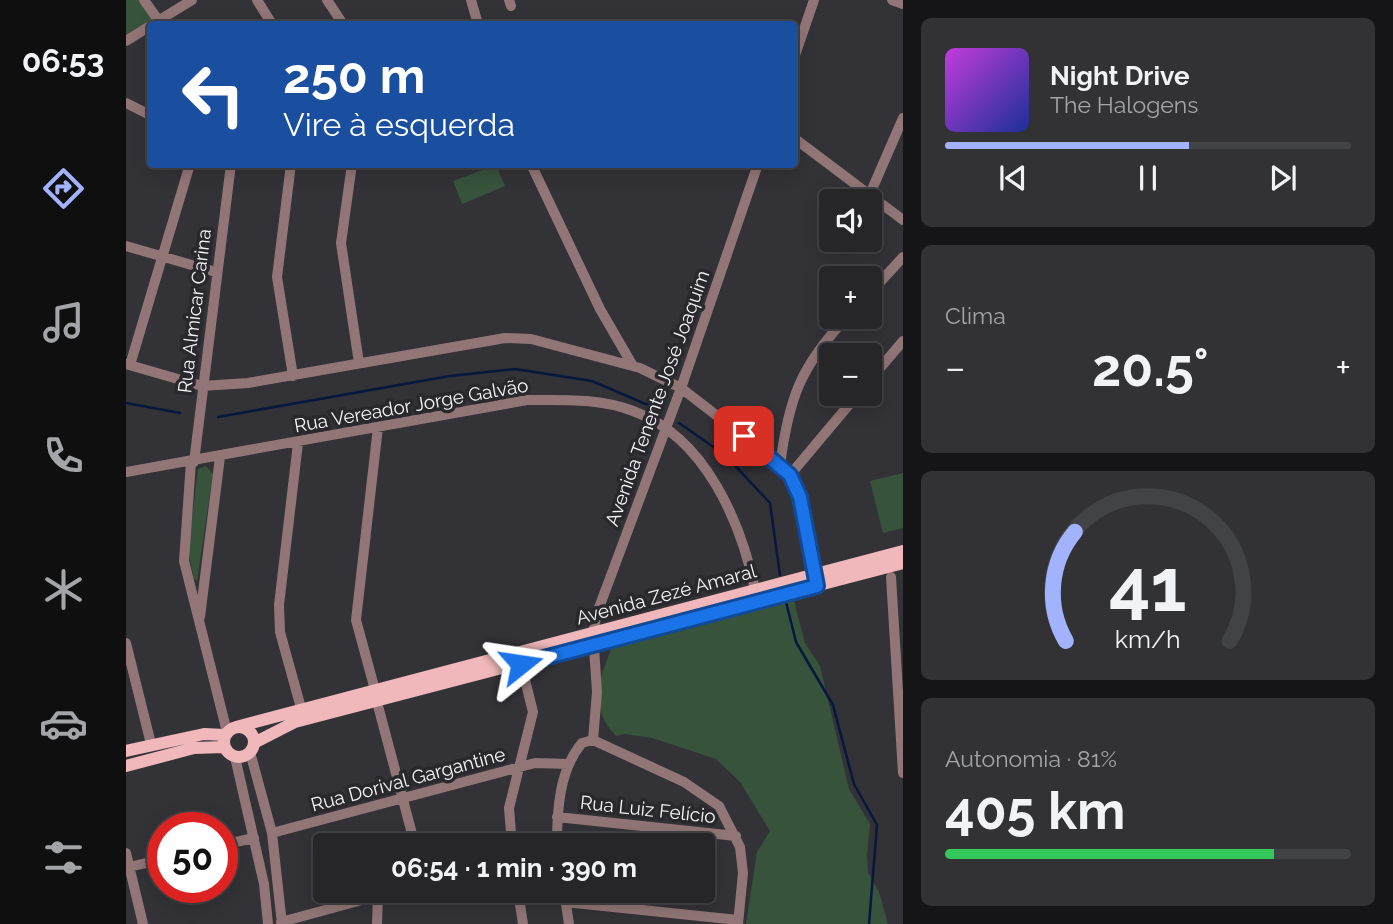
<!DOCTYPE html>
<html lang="pt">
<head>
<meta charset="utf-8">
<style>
  body { margin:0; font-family:Raleway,sans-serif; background:#323235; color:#f1f3f6; height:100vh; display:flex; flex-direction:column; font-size:26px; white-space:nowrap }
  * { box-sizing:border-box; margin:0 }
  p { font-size:23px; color:#a4a5a8 }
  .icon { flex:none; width:38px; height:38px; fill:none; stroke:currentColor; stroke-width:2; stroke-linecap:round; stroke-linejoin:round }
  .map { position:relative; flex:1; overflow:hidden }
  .side { display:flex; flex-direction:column; gap:18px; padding:18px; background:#151517; width:490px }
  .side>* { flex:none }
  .banner { position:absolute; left:21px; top:21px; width:651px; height:147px; border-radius:7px; box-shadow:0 4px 18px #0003,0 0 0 2px #424346; background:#1a4fa0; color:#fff; overflow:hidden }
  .buttons { position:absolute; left:693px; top:189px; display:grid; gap:14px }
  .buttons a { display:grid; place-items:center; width:63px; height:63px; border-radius:7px; background:#262629; box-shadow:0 4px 18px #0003,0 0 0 2px #424346; font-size:35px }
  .speed { position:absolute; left:21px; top:812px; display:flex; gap:14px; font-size:35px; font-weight:700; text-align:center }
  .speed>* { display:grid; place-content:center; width:91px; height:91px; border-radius:50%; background:#262629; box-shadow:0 4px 18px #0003,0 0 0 2px #424346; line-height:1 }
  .speed .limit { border:10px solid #d22; background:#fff; color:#111 }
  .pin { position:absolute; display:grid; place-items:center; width:60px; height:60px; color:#fff; margin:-30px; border-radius:14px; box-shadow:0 4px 10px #0006 }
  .me { position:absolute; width:77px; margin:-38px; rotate:75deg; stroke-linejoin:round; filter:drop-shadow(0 0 5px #0008) }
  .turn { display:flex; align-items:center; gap:24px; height:147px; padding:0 21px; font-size:32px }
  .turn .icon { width:91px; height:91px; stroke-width:2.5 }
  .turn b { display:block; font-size:49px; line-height:60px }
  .big { font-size:52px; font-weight:700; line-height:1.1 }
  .side .widget { flex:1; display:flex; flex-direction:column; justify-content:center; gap:10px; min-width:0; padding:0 24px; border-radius:10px; background:#323235 }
  .side .dial { align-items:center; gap:0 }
  .dial svg { height:182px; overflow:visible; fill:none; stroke:#424346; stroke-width:7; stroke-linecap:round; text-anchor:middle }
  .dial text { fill:#f1f3f6; stroke:none }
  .song { display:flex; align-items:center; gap:21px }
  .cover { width:84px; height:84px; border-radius:10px; background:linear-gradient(135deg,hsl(290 70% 55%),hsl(230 70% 35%)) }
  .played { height:7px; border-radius:4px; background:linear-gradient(90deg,#a3b2fd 60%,#424346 60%) }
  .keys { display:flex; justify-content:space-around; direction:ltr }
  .heat { display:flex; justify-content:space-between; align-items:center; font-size:38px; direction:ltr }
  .charge { height:10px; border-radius:5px; background:linear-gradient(90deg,#34c759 81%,#424346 0) }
  .trip { position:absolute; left:187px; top:833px; width:402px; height:70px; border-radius:7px; background:#262629; box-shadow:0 4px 18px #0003,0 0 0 2px #424346; font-weight:700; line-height:70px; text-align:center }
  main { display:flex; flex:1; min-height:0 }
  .tab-bar { display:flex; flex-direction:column; width:126px; justify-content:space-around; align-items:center; background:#0f0f10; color:#a4a5a8 }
  .tab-bar .icon { width:49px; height:49px }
  .tab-bar .on { color:#a3b2fd }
  .tab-bar b { font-size:32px; color:#f1f3f6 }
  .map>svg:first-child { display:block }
  .green { fill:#37533c }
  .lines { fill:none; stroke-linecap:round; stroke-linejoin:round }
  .stream { stroke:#06183d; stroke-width:2.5 }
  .minor { stroke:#927677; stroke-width:10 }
  .major { stroke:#f0b8ba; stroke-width:12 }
  .route-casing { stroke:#114b97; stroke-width:18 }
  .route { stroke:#1a73e8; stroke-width:12 }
  .labels { text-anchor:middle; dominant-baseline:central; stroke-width:7; stroke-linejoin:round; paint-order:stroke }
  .street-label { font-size:19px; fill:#f5f4f7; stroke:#29282d }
</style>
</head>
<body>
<main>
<nav class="tab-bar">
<b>06:53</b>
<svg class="icon on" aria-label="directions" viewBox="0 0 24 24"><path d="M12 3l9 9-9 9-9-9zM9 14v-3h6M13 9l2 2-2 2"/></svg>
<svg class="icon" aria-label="music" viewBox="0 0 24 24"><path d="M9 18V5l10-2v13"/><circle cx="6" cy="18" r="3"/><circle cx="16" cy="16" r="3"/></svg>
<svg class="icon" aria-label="phone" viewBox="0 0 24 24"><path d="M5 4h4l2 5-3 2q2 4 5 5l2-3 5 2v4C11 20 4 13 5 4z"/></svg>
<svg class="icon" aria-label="climate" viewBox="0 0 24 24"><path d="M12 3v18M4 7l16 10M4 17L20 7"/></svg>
<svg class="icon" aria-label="car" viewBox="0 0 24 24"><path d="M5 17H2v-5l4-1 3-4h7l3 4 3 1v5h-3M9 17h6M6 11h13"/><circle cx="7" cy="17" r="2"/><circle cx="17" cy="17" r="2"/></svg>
<svg class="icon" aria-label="filters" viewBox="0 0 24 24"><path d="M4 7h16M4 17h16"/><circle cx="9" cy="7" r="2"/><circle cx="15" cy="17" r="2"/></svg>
</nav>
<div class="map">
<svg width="777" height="924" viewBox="0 0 777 924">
  <rect width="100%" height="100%" fill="#333237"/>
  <path class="green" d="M0,0H16L29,18L0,35Z
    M370,165L379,186L336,204L327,181Z
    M80,466L87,474L71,581L68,579L62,550L72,469Z
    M777,473V528L757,533L744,481Z
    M668,601L679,643L694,666L723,789L744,824L741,855L742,872L753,892L762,924H620L631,852L644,831L614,782L590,759L526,738L499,734L490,736C462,706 473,680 486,647Z"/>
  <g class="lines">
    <path class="stream" d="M0,403L54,413
      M92,417L324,376L389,369L466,381L529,408
      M553,423L599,455L644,503L654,575
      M660,602L670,642L707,705L728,784L751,825L743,924"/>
    <path class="minor" d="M18,0L35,24
      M131,0L146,24
      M201,0L217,24
      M345,0L352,24
      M383,0L385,6
      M766,0L777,4
      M27,24L66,0
      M0,41L24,26
      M668,58L688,0
      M0,103L24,115
      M668,138L777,220
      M165,164L151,277L167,376
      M226,164L215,243L233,363
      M405,164L474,309L507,366
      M744,194L777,118
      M0,246L90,272
      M744,293L777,257
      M0,364L76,386L122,383L379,338L405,339L514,368L555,388L599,422L664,475L674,497L690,580
      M4,365L64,164
      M744,380L777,341
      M172,443L153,605L154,632L175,708
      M65,462L58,561L101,732
      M68,462L105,164
      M654,465C663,398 674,367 721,317
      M0,472L401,400C437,400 472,398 507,411C580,437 616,524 630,594
      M664,475L732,394
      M765,577L777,773
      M74,617L94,457
      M0,643L25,744
      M249,690L230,620L252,427
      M251,702L289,845
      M467,740L471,692L467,633L471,613L555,388L632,164
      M467,740L558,782L593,806L614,847L617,873L612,924
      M124,752L146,833L156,924
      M109,757L138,884L142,924
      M431,817L610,836
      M146,833L409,763L443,764
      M96,845L128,838
      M386,845L383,808L407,712L395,664
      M431,845C431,811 433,770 456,743L467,740
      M0,853L17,924
      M3,867L37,859
      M392,891L397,924
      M438,891L443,924
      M439,902L612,920
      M155,922L269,891
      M251,924L252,895"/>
    <path class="major" d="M98 742a15 15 0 1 1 30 0a15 15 0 1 1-30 0Z
      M110,727L777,551
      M128,743L169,722L777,563
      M0,751L78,734L99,735
      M0,766L68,748L98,747"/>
  </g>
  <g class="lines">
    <defs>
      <path id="route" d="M395,664L691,586L674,497L664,475L618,436"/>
    </defs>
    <use href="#route" class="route-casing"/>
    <use href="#route" class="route"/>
  </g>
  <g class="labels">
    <g class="street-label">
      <text transform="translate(68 311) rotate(-83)">Rua Almicar Carina</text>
      <text transform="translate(531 398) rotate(-70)">Avenida Tenente José Joaquim</text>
      <text transform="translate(285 405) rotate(-10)">Rua Vereador Jorge Galvão</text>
      <text transform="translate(540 594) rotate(-15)">Avenida Zezé Amaral</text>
      <text transform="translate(282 779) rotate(-15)">Rua Dorival Gargantine</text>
      <text transform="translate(522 809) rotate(6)">Rua Luiz Felício</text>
    </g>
  </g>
</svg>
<div class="buttons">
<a><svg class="icon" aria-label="sound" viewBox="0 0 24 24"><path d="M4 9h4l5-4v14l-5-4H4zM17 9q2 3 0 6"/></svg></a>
<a>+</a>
<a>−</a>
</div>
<div class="speed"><div class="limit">50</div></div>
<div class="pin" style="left:618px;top:436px;background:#d93025"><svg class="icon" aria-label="arrive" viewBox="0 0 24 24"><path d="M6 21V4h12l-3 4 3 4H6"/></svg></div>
<svg class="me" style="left:395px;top:664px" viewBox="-20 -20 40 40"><path d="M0-17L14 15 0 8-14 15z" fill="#1a73e8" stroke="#fff" stroke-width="4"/></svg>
<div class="trip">06:54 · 1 min · 390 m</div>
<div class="banner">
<div class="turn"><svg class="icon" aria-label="left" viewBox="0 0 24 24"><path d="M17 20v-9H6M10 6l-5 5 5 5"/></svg><div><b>250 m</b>Vire à esquerda</div></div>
</div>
</div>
<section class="side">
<div class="widget">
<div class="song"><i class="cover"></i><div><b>Night Drive</b><p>The Halogens</p></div></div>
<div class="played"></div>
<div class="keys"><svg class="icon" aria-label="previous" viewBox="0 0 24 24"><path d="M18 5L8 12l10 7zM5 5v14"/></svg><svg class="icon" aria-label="pause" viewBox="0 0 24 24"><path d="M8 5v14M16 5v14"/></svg><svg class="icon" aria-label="next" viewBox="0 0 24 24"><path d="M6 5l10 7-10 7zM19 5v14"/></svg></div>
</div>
<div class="widget"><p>Clima</p>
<div class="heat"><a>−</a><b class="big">20.5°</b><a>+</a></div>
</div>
<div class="widget dial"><svg viewBox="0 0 100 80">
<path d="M14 69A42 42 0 1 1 86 69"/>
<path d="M14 69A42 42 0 0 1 18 21" stroke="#a3b2fd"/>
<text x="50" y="56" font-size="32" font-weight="700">41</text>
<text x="50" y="72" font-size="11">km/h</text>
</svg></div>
<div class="widget"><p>Autonomia · 81%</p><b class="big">405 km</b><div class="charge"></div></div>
</section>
</main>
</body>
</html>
